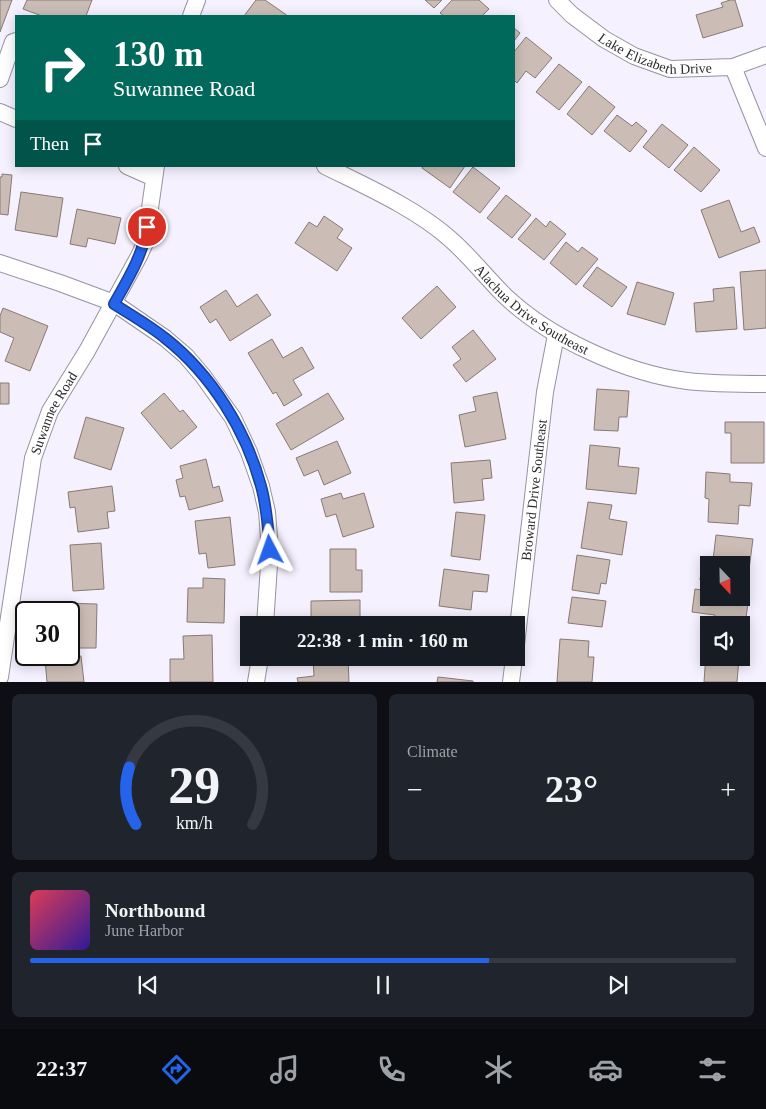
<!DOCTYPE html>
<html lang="en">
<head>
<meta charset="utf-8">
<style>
  body { margin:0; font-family:Georgia,serif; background:#20242c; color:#f1f3f6; height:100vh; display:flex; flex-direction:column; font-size:19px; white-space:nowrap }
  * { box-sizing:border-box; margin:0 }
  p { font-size:16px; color:#9ea1a6 }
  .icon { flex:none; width:28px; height:28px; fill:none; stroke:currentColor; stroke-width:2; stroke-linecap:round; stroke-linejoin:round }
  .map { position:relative; height:682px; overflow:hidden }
  .panel { display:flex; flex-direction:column; gap:12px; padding:12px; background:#0d0f14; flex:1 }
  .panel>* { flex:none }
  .guide { position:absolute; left:15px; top:15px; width:500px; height:152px; border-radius:0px; box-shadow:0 2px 12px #0003; background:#00695c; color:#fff; overflow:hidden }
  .needle { width:32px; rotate:158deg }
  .controls { position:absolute; left:700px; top:556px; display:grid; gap:10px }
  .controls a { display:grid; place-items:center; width:50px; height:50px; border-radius:0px; background:#171b24; box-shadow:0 2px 12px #0003; font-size:25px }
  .speed { position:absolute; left:15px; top:601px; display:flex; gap:10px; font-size:25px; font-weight:700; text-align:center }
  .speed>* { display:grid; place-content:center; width:65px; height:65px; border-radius:50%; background:#171b24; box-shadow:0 2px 12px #0003; line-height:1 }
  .speed .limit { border:2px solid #111; border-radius:8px; background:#fff; color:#111 }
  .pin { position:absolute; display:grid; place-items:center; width:42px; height:42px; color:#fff; margin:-21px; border:2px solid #fff; border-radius:50%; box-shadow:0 1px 5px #0007 }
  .me { position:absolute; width:55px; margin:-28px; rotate:356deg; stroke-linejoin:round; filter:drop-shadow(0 0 4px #0008) }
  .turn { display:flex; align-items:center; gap:18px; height:105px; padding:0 15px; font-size:22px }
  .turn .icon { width:65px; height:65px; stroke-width:2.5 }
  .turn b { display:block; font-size:35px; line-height:42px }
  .then { display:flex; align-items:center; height:48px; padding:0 15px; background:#0003; gap:10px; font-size:19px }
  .big { font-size:38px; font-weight:700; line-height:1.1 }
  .panel .card { flex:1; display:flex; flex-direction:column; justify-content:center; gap:8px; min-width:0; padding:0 18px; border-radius:8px; background:#20242c }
  .panel .dial { align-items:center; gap:0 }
  .dial svg { height:130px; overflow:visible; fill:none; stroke:#363941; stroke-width:7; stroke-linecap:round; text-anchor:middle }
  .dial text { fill:#f1f3f6; stroke:none }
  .song { display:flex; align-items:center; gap:15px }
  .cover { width:60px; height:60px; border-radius:8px; background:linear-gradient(135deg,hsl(350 70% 55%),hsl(250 70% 35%)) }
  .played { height:5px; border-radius:2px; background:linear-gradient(90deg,#2563eb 65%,#363941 65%) }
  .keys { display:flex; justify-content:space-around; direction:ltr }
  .heat { display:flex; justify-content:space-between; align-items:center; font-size:28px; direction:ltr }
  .panel .tiles { flex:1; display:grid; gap:12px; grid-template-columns:1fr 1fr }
  .card:last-child { grid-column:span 2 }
  .trip { position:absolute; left:240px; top:616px; width:285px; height:50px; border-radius:0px; background:#171b24; box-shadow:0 2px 12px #0003; font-weight:700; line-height:50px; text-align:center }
  .tab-bar { display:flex; height:80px; justify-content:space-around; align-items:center; background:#090b0e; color:#9ea1a6 }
  .tab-bar .icon { width:35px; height:35px }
  .tab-bar .selected { color:#2563eb }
  .tab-bar b { font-size:22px; color:#f1f3f6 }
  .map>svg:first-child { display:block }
  .building { fill:#cbbdb6; stroke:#877a74 }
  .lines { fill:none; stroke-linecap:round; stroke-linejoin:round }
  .minor-casing { stroke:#97929f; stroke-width:18 }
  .minor { stroke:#fff; stroke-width:16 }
  .route-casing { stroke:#184099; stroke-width:12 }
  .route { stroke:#2563eb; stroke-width:9 }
  .labels { text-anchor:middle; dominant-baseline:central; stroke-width:5; stroke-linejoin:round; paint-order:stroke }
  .street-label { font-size:14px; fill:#2b2a2f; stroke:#f6f1ff }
</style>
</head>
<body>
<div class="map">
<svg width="766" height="682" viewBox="0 0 766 682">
  <rect width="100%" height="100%" fill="#f6f1ff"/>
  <path class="building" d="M0,0H12L0,32Z
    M27,0H92L86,16H42L23,9Z
    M256,0H265L288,16H244Z
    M425,0H442L434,8Z
    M452,0H479L489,9L482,16H444L440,13Z
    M730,0H735L743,26L703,38L696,15L723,7L721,3Z
    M514,28L520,33L514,41Z
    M526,37L552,58L535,78L526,71L517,83L514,80V52Z
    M559,64L582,82L559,110L536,92Z
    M589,86L615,107L592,135L567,114Z
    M617,115L632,126L636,122L647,131L630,152L604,131Z
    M662,124L688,145L669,168L643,147Z
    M694,147L720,170L701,192L674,170Z
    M423,166H465L450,188L422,168Z
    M473,167L500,188L480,213L453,192Z
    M2,174L12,175L8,215L0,214V177H2Z
    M21,192L63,198L57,237L15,230Z
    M506,195L531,215L512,238L487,218Z
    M729,200L741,232L754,227L760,242L719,258L701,210Z
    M77,209L121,218L115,244L88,238L86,247L70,244Z
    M324,216L343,229L337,238L352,248L337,271L295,243L309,222L317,227Z
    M536,218L546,227L550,221L566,234L544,260L518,239Z
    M566,242L578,252L582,247L598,259L576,285L550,263Z
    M597,267L627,287L612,307L583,286Z
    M766,270V328L744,330L740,272Z
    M637,282L674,293L665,325L627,314Z
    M437,286L456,307L421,339L402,318Z
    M734,287L737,329L696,332L694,303L714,301L713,289Z
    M226,290L237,307L257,294L271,315L230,341L216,319L210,323L200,307Z
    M3,308L48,326L30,371L5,361L14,338L0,332V316Z
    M473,330L496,359L466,382L453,365L461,359L452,347Z
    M272,339L283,358L302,347L314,368L293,380L302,395L284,406L276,392L273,394L248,353Z
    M0,383H9V404H0Z
    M597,389L629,391L627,417H619L618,431L594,430Z
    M497,392L506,439L465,447L459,415L476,411L473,397Z
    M164,393L180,412L183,410L197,427L171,449L141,413Z
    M328,393L344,419L291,450L276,424Z
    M86,417L124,428L111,470L74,458Z
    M725,422H764V463H731V433H725Z
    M337,441L351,473L324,485L318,470L304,476L296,458Z
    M590,445L620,448L618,466L639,468L636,494L586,489Z
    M206,459L213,488L219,486L223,501L189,510L185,496L180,497L176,480L183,478L180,466Z
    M490,460L492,478L482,479L484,500L454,503L451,463Z
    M706,472L730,474V482L752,483L750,506L739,505L738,524L708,522L709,499L705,498Z
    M112,486L115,511L107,512L109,528L78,532L75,507L70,508L68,492Z
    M341,493L343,499L364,493L374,527L343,537L336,514L326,517L321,499Z
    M588,502L612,505L609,519L627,522L622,555L581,548Z
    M456,512L485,515L480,560L451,556Z
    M230,517L235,565L208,568L206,553L199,554L195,521Z
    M716,535L753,539L747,585L741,584V565H709V581L700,580L703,559L713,560Z
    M101,543L104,589L73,591L70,545Z
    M330,549H356V570H362V592H330Z
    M577,555L610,560L606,584L601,583L599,594L572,590Z
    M444,569L489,575L487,592L473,591L471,610L439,606Z
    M203,578L225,579L224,623L187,622L188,588H203Z
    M695,589L709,591V598L749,597L742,645L741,625H713L715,615L692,612Z
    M572,597L606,601L602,627L568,623Z
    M360,600V625H311V601Z
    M59,603L97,604L96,648H69V612H59Z
    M440,619L464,620V625H440Z
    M212,635L213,682H170V659H184L183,636Z
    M560,639L589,641L588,657H594L592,682H557Z
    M706,654L709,655V658H739L737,682H704Z
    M81,656L84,682H47L45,660Z
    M313,658H348L349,682H298L297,678L314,676Z
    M438,658H471V662L438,661Z
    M438,677L473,681V682H437Z"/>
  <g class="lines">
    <defs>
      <g id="minor">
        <path id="s1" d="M557,0L572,15L604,39L634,56L670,69L733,67L766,55"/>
        <path d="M191,16L197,0"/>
        <path d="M733,67L766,148"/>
        <path d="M0,79L13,42L16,41"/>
        <path d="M0,112L16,119"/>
        <path d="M127,166L154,178"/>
        <path id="s2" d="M325,166C365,186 415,208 449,238C469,255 485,276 504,295C549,338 625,373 687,381C713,384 740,384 766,384"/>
        <path d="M0,263L60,283L114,303L165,338L186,356L203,376L233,418L249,452L261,486L267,512L270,550L265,625"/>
        <path id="s3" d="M516,645L545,392L556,335"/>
        <path id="s4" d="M0,677L33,458L50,411L87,351L139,256L145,243L156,166"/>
        <path d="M256,682L260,658"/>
        <path d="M511,682L514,658"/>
      </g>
    </defs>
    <use href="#minor" class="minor-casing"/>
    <use href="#minor" class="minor"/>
  </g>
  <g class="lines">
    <defs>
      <path id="route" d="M147,227C143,255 128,279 114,304C131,315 149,325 165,338C211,374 246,430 261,486C267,507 268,529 270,550"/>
    </defs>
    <use href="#route" class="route-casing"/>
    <use href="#route" class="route"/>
  </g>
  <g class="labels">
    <g class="street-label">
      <text stroke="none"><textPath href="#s1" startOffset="116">Lake Elizabeth Drive</textPath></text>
      <text stroke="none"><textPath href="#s2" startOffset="254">Alachua Drive Southeast</textPath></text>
      <text stroke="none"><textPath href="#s4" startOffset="271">Suwannee Road</textPath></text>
      <text stroke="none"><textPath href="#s3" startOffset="156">Broward Drive Southeast</textPath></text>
    </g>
  </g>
</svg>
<div class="controls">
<a><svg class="needle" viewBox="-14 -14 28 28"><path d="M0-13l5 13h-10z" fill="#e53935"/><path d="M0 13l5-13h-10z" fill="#9ea1a6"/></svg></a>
<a><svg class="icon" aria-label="sound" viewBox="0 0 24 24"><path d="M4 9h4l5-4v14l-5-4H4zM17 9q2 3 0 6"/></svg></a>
</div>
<div class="speed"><div class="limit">30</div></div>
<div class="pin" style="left:147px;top:227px;background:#d93025"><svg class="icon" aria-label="arrive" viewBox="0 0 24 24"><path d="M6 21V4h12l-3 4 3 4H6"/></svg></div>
<svg class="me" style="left:270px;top:550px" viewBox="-20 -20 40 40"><path d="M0-17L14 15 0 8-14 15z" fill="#2563eb" stroke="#fff" stroke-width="4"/></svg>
<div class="trip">22:38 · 1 min · 160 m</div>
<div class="guide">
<div class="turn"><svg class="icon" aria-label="right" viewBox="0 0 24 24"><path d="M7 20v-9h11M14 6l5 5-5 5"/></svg><div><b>130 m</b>Suwannee Road</div></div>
<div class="then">Then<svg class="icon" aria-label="arrive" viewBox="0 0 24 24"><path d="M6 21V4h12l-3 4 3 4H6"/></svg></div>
</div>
</div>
<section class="panel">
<div class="tiles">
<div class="card dial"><svg viewBox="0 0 100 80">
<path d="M14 69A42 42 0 1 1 86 69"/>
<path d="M14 69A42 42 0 0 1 10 34" stroke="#2563eb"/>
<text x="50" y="56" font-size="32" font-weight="700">29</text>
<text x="50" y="72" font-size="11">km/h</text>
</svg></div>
<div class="card"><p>Climate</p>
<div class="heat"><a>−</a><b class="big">23°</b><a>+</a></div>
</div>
<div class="card">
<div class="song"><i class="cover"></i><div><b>Northbound</b><p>June Harbor</p></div></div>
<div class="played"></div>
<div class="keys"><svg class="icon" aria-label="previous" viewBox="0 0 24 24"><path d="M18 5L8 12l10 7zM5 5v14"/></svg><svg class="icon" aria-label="pause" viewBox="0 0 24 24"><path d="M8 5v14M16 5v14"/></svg><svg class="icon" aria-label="next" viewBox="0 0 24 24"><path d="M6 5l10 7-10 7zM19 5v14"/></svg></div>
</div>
</div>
</section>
<nav class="tab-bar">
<b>22:37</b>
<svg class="icon selected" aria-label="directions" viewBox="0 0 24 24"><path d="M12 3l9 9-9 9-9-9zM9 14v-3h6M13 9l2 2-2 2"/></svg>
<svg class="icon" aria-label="music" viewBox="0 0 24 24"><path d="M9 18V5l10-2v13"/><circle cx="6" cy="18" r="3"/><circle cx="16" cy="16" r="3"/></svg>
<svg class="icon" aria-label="phone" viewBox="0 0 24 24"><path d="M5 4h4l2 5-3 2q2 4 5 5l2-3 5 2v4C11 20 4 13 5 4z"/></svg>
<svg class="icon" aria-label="climate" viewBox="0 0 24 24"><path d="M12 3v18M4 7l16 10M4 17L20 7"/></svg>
<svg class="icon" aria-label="car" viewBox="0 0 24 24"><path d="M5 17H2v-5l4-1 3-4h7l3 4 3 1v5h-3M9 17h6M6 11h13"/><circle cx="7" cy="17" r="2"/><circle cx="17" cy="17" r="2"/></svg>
<svg class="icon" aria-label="filters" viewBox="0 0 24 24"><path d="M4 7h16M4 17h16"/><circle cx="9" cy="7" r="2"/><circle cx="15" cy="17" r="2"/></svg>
</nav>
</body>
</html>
